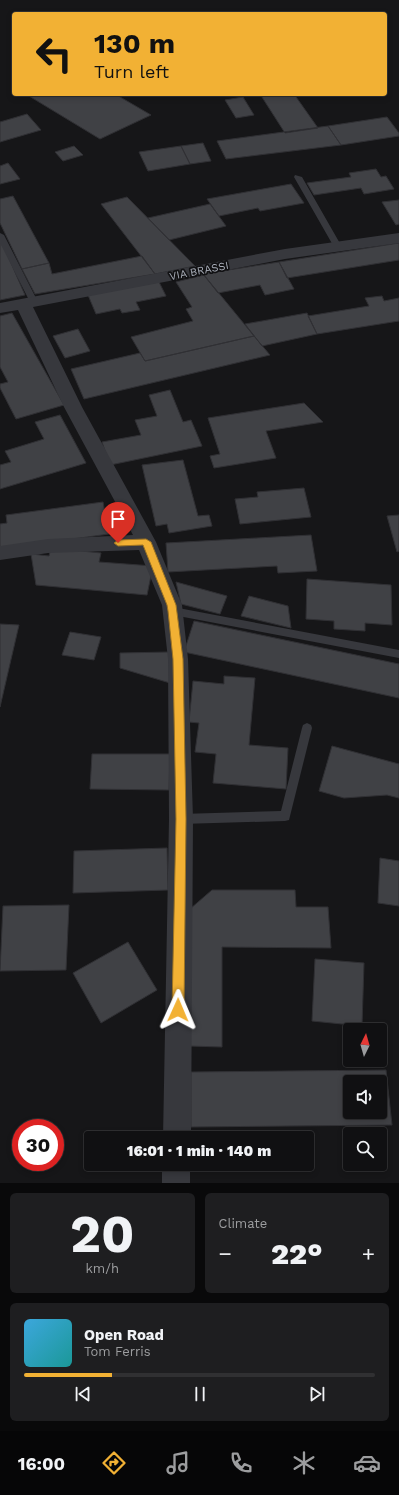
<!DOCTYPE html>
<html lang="en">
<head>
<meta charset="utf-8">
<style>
  body { margin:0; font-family:"Work Sans",sans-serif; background:#1e1e20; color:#f1f3f6; height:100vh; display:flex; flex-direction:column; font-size:15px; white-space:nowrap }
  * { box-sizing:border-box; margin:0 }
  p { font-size:13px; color:#9c9d9f }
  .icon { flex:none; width:22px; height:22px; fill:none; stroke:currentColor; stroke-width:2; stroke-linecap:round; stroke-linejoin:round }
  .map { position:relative; height:1183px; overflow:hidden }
  .details { display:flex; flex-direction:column; gap:10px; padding:10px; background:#09090a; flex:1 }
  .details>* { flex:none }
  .guide { position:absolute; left:12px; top:12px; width:375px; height:84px; border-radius:4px; box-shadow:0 2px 6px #0003,0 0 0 1px #303032; background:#f2b134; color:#111; overflow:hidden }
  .needle { width:26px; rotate:5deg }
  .controls { position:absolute; left:343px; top:1023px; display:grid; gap:8px }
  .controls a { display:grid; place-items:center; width:44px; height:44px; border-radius:4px; background:#101012; box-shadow:0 2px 6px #0003,0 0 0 1px #303032; font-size:20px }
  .speed { position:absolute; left:12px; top:1119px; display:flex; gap:8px; font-size:20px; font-weight:700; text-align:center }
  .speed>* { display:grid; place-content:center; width:52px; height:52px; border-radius:50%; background:#101012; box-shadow:0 2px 6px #0003,0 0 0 1px #303032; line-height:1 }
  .speed .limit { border:6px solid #d22; background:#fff; color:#111 }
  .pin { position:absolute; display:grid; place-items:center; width:34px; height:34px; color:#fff; margin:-41px -17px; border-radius:50% 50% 50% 0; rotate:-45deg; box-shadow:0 0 4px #0007 }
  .pin .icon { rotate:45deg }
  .me { position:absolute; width:44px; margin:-22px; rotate:1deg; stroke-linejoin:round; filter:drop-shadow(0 0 3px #0008) }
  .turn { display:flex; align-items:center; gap:14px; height:84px; padding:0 16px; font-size:18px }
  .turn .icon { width:52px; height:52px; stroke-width:2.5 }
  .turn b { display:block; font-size:28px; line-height:34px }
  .big { font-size:30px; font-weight:800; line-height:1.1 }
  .details .widget { flex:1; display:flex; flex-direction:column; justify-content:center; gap:6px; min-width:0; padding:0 14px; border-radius:6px; background:#1e1e20 }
  .details .dial { align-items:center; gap:0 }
  .dial b { font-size:52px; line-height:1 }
  .song { display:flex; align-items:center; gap:12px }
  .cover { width:48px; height:48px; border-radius:6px; background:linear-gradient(135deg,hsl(200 70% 55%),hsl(180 70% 35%)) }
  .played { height:4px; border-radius:2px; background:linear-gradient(90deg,#f2b134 25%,#303032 25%) }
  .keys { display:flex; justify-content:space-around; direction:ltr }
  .heat { display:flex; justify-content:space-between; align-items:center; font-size:22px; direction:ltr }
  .details .tiles { flex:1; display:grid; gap:10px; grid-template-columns:1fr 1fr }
  .widget:last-child { grid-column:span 2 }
  .trip { position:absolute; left:84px; top:1131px; width:230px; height:40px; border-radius:4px; background:#101012; box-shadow:0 2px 6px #0003,0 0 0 1px #303032; font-weight:800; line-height:40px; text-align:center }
  .tabs { display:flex; height:64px; justify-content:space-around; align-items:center; background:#060607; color:#9c9d9f }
  .tabs .icon { width:28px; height:28px }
  .tabs .current { color:#f2b134 }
  .tabs b { font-size:18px; color:#f1f3f6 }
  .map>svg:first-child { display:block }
  .building { fill:#404145; stroke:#303034; fill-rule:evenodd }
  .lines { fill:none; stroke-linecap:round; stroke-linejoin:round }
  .service { fill:#37383d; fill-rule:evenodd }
  .minor { fill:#37383d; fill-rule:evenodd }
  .route { fill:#f2b134; stroke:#9d7322 }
  .labels { text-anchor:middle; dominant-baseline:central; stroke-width:3.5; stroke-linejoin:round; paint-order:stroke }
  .far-street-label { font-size:11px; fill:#a8adb8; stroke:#111113 }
</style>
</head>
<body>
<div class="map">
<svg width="399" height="1183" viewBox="0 0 399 1183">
  <rect width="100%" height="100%" fill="#161618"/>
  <path class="building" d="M33,94H115L151,115L100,139L29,96Z
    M260,94H294L318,128L285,133Z
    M243,97L254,115L236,118L225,100Z
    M27,114L41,130L0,142V122Z
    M387,117L399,133V136L341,145L328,126Z
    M328,126L341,145L226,159L217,141Z
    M203,143L211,161L190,164L181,146Z
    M74,146L83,155L63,161L55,152Z
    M181,146L190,164L148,171L139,152Z
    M8,163L20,179L0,184V166Z
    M376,169L381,177L386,176L394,189L364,194L361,188L314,195L307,183L351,177L349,173Z
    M291,184L304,203L260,211L258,208L219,216L207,199Z
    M13,196L49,263L22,269L0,223V199Z
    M127,197L195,266L155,274L101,204Z
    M399,200V224L396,225L382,202Z
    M210,204L226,226L169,240L148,218Z
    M0,238L25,295L0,300Z
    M399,243V260L287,278L279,262Z
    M142,256L155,274L35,294L22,269L49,263L52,274Z
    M279,262L294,289L265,295L260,285L218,293L203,274Z
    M204,275L254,336L145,361L131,337L193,321L186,309L192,307L176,282Z
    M159,282L166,296L136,302L140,310L122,313L120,309L96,314L88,295Z
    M382,296L384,301L399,298V321L317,334L308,316L369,306L365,298Z
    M12,313L64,405L16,419L0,388V384L8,382L0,367V316Z
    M307,313L317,334L262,346L245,324Z
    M78,329L90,351L65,358L53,336Z
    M254,336L270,355L84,399L71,369L140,353L145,361Z
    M170,390L183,422L191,420L202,446L110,465L102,442L141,435L135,420L157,416L149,395Z
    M304,403L323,422L266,431L276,458L214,468L210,456L220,454L208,418Z
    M60,415L86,463L0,489V465L11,462L5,451L44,439L35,422Z
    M183,460L198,516L209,515L212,526L169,533L167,524L156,526L142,465Z
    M304,488L311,517L240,524L235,499L258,497L257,492Z
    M103,502L109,534L0,549V524L7,523L6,515Z
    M399,515V551L397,552L387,516Z
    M311,535L317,571L278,573L277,566L168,572L166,543Z
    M51,548L101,553L99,562L153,566L147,595L36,585L31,554L49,556Z
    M307,579L391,585L392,625L365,623V631L334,629V621L306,619Z
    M176,582L227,596L220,614L181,604Z
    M249,596L288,606L291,628L241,616Z
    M194,621L399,664V698L184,652Z
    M0,624L19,625L0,707Z
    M70,632L101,637L94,660L62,655Z
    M169,652L170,683L120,668V653Z
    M224,676L255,678L249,745L288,748L286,789L213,783L216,754L195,752L199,723L189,722L193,681L224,684Z
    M332,746L399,764V798L387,795L344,798L319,791Z
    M92,754H170L169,790L90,789Z
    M167,848L168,890L73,893L74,851Z
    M380,858L399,861V906L378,903Z
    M212,890H295L296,907H328L331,948L222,947V1047L189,1046L190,909Z
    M69,905L66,970L0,971L3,906Z
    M128,942L157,990L101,1023L73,973Z
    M315,959L364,963L362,1026L312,1021Z
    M386,1070L392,1125L191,1127V1072ZM350,1082H380V1112H350Z"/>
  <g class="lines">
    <path class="service" d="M295,175L302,177L342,247L341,249H335L334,247L294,177Z
      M0,233L4,235L38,302L37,304H31L30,302L0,243Z
      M173,607L399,650V658L173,615L169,614L168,611L169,608Z
      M307,723L311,725L312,728L289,820L285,821L181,824L177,823L175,819L177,815L181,814L281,811L302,728L303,725Z"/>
    <path class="minor" d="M399,233V243L285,259L33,307L82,407L156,542L182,605L188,659L193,819L191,1138H163L169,819L168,659L162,605L139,550L48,553L0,560V546L48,539L133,535L64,407L18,310L0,313V303L285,249Z
      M162,1164H190V1183H162Z"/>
  </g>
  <path class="route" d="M146,539L151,542L176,605L183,659L186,819L184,1010L182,1014L178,1016L174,1014L172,1010L176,819L173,659L168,611L167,605L143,545L118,546L114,543L118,540Z"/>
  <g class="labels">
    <g class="far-street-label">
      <text transform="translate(199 271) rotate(-11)">VIA BRASSI</text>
    </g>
  </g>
</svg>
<div class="controls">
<a><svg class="needle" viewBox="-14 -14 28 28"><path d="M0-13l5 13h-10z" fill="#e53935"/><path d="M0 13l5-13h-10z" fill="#9c9d9f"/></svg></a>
<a><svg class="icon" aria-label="sound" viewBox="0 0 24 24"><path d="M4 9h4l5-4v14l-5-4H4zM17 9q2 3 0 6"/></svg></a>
<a><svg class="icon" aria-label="search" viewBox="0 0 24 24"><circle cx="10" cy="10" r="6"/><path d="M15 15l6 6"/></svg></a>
</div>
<div class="speed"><div class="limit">30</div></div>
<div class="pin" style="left:118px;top:543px;background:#d93025"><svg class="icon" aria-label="arrive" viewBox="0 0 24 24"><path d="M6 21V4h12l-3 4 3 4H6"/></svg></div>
<svg class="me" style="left:178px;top:1010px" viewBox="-20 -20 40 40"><path d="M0-17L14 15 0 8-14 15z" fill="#f2b134" stroke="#fff" stroke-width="4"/></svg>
<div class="trip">16:01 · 1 min · 140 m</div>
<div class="guide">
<div class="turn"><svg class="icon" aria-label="left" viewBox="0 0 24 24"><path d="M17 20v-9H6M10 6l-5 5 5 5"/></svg><div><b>130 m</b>Turn left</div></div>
</div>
</div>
<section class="details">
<div class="tiles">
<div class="widget dial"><b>20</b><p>km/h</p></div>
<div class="widget"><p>Climate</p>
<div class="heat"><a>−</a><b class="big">22°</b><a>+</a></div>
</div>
<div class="widget">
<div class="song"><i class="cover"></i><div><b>Open Road</b><p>Tom Ferris</p></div></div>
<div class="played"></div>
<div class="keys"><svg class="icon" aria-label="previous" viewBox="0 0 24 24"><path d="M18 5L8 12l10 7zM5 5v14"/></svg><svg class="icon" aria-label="pause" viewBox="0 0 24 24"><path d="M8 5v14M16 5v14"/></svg><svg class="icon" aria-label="next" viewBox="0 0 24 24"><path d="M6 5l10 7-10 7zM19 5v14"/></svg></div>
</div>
</div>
</section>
<nav class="tabs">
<b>16:00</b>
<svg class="icon current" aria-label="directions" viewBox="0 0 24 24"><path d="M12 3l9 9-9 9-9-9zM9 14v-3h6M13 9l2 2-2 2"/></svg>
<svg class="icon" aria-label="music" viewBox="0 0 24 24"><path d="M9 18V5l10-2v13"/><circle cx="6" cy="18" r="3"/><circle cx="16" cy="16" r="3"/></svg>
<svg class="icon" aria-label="phone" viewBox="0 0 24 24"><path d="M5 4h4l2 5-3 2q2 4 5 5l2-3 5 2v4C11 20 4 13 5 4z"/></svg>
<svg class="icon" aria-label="climate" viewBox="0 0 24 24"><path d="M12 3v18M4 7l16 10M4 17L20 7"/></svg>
<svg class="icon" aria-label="car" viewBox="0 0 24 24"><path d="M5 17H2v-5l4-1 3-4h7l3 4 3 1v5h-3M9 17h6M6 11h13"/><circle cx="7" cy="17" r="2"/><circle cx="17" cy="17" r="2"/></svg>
</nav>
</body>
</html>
